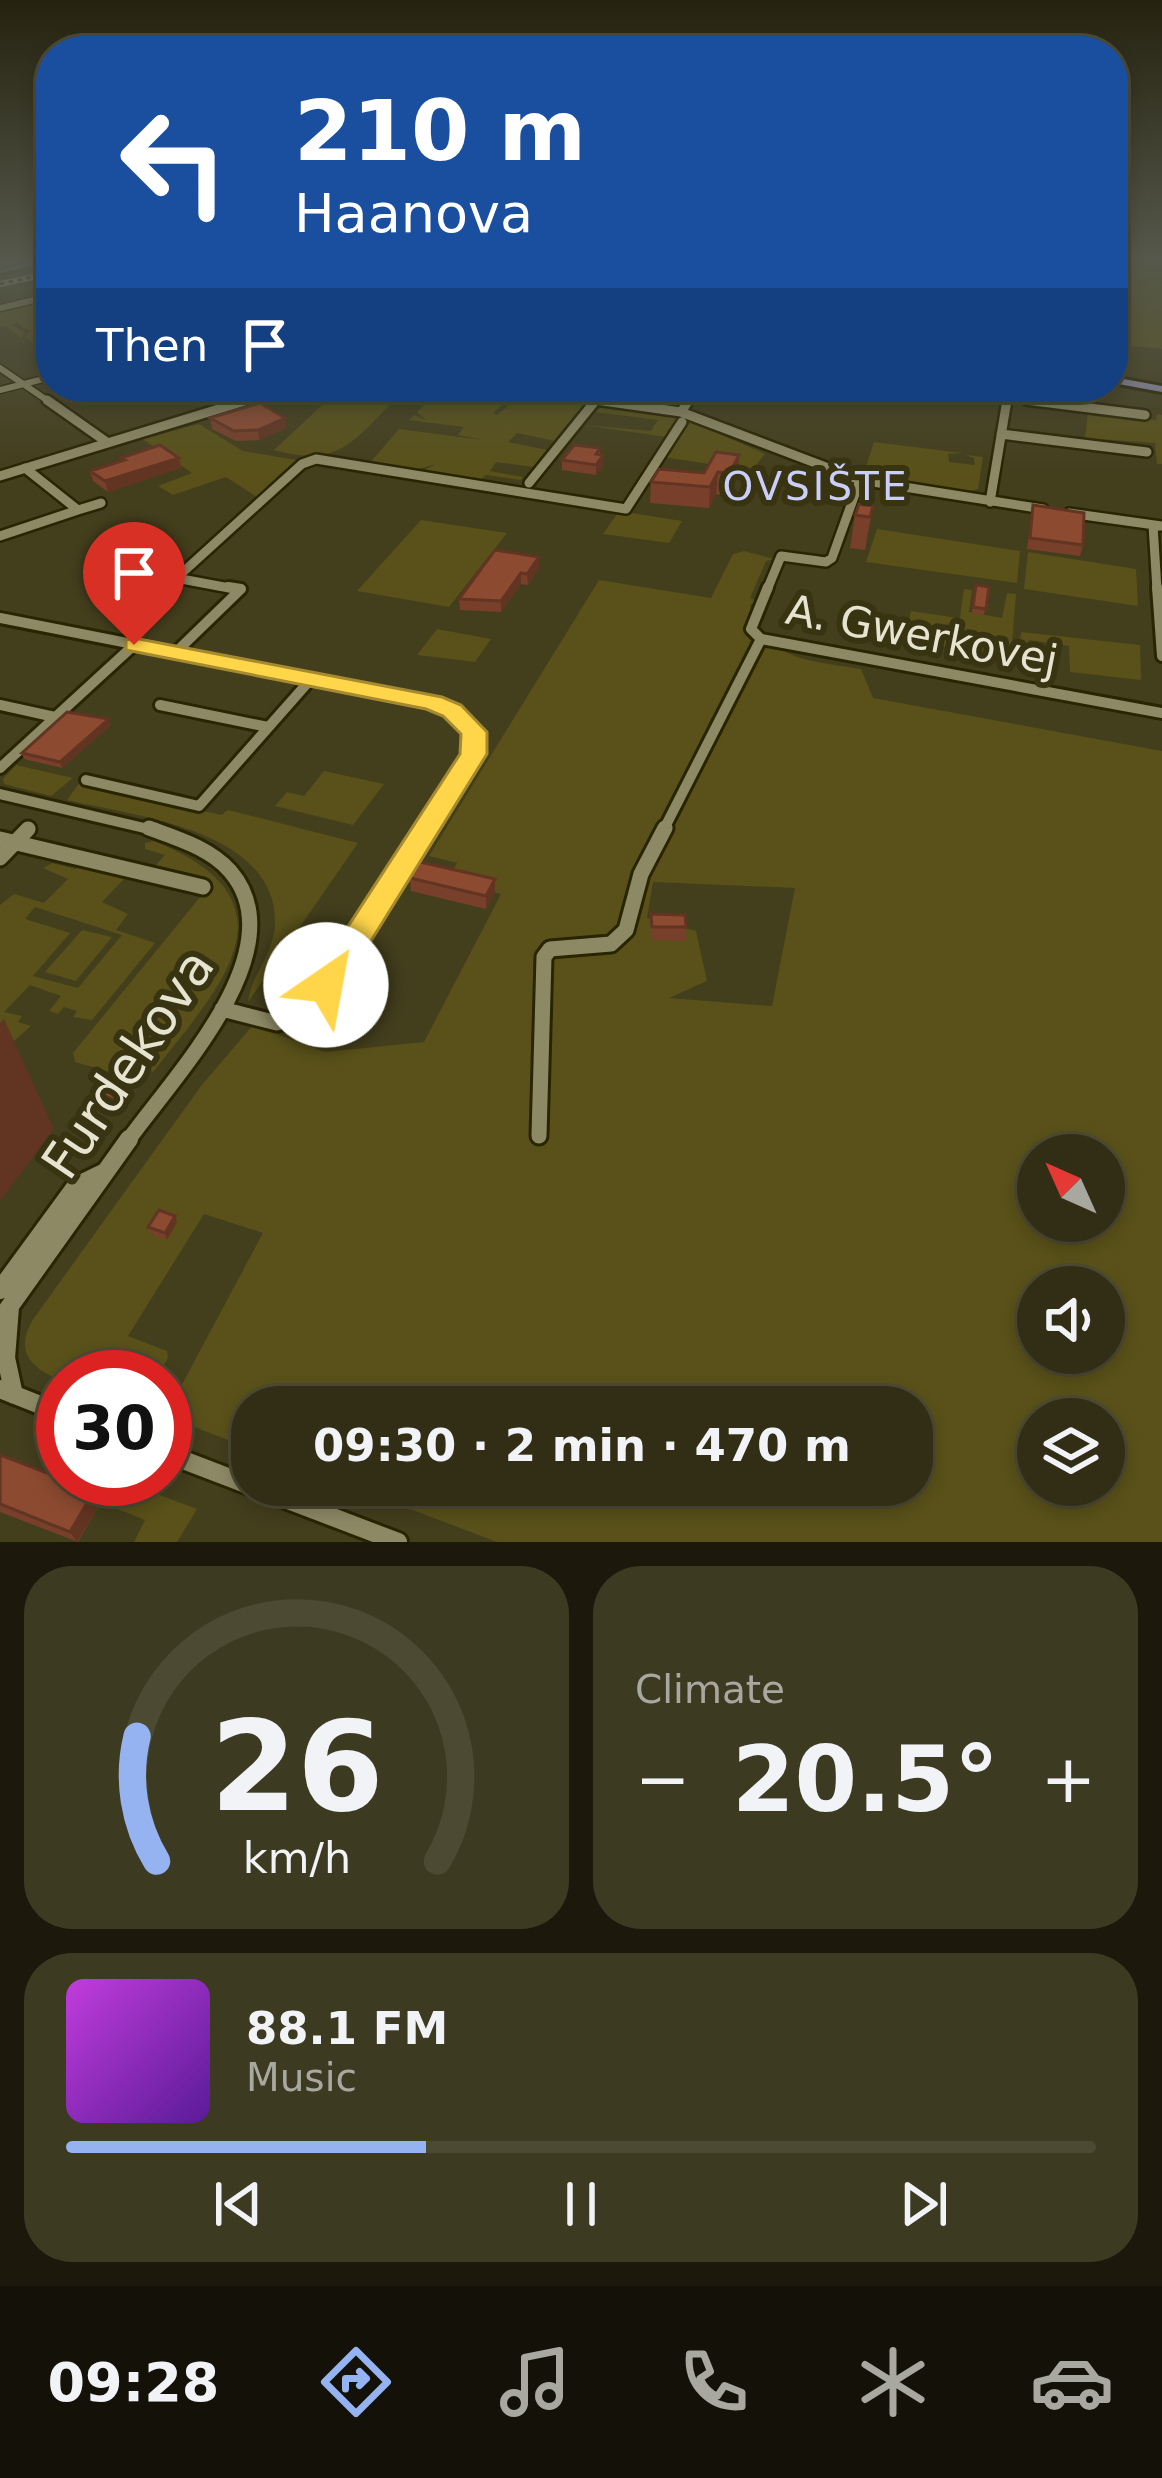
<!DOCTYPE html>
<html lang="en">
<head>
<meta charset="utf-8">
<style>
  body { margin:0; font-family:"DejaVu Sans",sans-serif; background:#3d3a22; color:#f1f3f6; height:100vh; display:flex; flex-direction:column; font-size:45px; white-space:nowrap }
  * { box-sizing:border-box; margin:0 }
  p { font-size:39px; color:#a8a8a0 }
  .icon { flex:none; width:66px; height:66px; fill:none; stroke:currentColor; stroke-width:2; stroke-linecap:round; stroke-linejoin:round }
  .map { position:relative; height:1542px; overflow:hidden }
  .panel { display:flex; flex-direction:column; gap:24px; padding:24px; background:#1c190c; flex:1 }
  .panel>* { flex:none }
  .hud { position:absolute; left:36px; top:36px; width:1092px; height:366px; border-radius:48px; box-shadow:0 6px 18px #0003,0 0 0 3px #4d4a34; background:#1a4fa0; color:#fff; overflow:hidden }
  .needle { width:78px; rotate:315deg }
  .tools { position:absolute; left:1017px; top:1134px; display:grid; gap:24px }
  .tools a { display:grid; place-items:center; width:108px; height:108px; border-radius:50%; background:#322e15; box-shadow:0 6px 18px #0003,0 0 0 3px #4d4a34; font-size:60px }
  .speed { position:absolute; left:36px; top:1350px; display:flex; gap:24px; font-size:60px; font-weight:700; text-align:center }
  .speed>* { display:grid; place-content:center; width:156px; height:156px; border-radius:50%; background:#322e15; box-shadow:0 6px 18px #0003,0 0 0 3px #4d4a34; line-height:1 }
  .speed .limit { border:18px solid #d22; background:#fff; color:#111 }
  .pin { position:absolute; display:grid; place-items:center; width:102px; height:102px; color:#fff; margin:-123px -51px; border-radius:50% 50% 50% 0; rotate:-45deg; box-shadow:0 0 12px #0007 }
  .pin .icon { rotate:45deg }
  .me { position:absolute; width:132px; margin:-66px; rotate:33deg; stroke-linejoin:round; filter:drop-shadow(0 0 9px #0008) }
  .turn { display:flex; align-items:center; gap:42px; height:252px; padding:0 60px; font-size:54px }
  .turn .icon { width:156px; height:156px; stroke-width:2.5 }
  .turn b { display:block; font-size:84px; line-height:102px }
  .then { display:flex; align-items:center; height:114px; padding:0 60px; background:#0003; gap:24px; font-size:45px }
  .big { font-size:90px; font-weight:700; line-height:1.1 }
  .panel .tile { flex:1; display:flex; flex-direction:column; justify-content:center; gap:18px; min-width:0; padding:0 42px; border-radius:48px; background:#3d3a22 }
  .panel .dial { align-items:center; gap:0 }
  .dial svg { height:312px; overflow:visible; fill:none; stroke:#4d4a34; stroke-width:7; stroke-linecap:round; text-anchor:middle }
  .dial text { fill:#f1f3f6; stroke:none }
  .song { display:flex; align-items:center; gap:36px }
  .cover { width:144px; height:144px; border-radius:18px; background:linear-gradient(135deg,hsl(290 70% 55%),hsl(270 70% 35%)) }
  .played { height:12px; border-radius:6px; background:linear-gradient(90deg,#95b2f1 35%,#4d4a34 35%) }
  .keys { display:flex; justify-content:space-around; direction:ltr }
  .heat { display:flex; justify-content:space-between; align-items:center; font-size:66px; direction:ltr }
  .panel .tiles { flex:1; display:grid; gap:24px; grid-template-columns:1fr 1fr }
  .tile:last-child { grid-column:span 2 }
  .trip { position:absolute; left:231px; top:1386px; width:702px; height:120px; border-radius:48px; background:#322e15; box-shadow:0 6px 18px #0003,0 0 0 3px #4d4a34; font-weight:700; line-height:120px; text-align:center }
  .tab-bar { display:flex; height:192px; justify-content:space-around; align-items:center; background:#141208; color:#a8a8a0 }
  .tab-bar .icon { width:84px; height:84px }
  .tab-bar .current { color:#95b2f1 }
  .tab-bar b { font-size:54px; color:#f1f3f6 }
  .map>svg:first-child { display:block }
  .green { fill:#595119; fill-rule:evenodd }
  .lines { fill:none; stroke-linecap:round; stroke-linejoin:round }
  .minor-far4-casing { stroke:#292402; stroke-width:9 }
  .minor-far3-casing { stroke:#292402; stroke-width:14 }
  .minor-far2-casing { stroke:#292402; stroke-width:16 }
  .minor-far1-casing { stroke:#292402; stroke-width:21 }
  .minor-casing { stroke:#292402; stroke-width:24 }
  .major-casing { stroke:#292402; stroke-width:6 }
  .highway-casing { stroke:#292402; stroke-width:6 }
  .minor-far4 { stroke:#8e8965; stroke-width:6 }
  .minor-far3 { stroke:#8e8965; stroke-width:9 }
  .minor-far2 { stroke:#8e8965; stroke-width:10 }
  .minor-far1 { stroke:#8e8965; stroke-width:15 }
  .minor { stroke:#8e8965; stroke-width:18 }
  .major { fill:#8d8da9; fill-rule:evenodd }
  .highway { fill:#8c8fd6; fill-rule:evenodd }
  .rail-casing { stroke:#bfbca5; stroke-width:6 }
  .rail { stroke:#383311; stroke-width:3; stroke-dasharray:4.5; stroke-linecap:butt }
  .wall { fill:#78402a }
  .shaded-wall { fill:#623422 }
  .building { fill:#8c4a31; stroke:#623422; stroke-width:3 }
  .route { fill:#ffd54a; stroke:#a68a30; stroke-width:3 }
  .labels { text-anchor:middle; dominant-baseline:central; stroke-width:12; stroke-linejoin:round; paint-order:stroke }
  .far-quarter-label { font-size:39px; letter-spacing:3px; fill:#cacefa; stroke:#383311 }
  .street-label { font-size:42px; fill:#e6e4d0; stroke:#383311 }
  .near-street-label { font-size:51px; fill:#e6e4d0; stroke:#383311 }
</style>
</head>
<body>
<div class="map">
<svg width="1162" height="1542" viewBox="0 0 1162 1542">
  <rect width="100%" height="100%" fill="#433e1c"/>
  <path class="green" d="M1113,258H1162V349L1113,344Z
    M51,298V315L38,318L44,325L36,332L47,334L32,339L42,345L38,340L50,338L51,343L38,346L25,337L30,331L17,323L11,325L26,333L21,338L6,326L0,327V310Z
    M372,387L405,391C356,434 346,470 274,450L334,394L369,399L361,396Z
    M433,387L489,391L483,397L486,399L492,393L513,396L493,413L497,415L520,396L543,398L538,406L548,397L586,405L555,441L517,433L508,442L547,450L533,467L496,462L490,471L523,477L521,480L486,475L479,481L419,473L436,464L410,471L369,464L399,429L483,440L458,435L464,427L409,420L414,415L426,420L417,412L438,392L429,390Z
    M606,405L681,417L765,454L752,470L662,457L667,437L583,425L651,431L658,420L594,412Z
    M1088,412L1156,420L1157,414L1162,415V464H1157L1155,443L1085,438Z
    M199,424L243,451L302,461L260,499L226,477L173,495L158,486L192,473L142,439Z
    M874,442L962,453L948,454L949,462L975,465L974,458L965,455L983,457L978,489L966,492L864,473Z
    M619,511L682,521L669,543L603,534Z
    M421,520L507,533L449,607L357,591Z
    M877,529L1020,551L1017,583L866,562Z
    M744,551L774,559L766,561L750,598L757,601L750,605C769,662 808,660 861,669L873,698L1162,751V1542H497L347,1485H912V1407H252V1449L165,1416L263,1233L204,1214L128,1336L167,1351L168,1358L157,1377H63V1381C31,1369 13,1351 34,1318L201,1086L253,1025L325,1052L424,1042L501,894L447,881L457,863L429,856L599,580L711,598L733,554ZM653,882L795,888L772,1006L669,998L707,981L696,931L647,918ZM1038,1155H1104V1221H1038ZM1038,1287H1104V1353H1038ZM1038,1419H1104V1485H1038Z
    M1028,552L1136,569L1138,606L1024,589Z
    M964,589L972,590L969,612L1002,618L1007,593L1016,594L1011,654L999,660L955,653Z
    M911,611L958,618L952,648L904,640Z
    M437,629L491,639L475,662L417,655Z
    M1021,632L1140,645L1141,680L1070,672L1069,646L1029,640L1028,652L1051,668L1031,665L1019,655Z
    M16,765L73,778L51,796L4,784L3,779Z
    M324,771L384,784L353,825L275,806L287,792L304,796Z
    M80,782L221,815L228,810L358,843L248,1002C251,975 274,954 275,924C277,829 134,816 67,800Z
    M35,839L153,868L165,855L145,849V843L154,841C303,901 221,986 153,1072L145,1069L125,1076L75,1062L73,1053L209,886L32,842Z
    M52,863L76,869L81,864L160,882L156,886L124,879L102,902L128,914L116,930L155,943L92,1020L73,1017L77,1011L64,1007L58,1014L49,1011L61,996L30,985L4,1012L22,1016L18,1022L31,1026L13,1042L0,1038V905L14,894L44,903L68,879L43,868ZM35,907L122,935L78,988L33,976L70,933L25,919Z
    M82,930L112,937L76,981L45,972Z
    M119,1480L197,1509L177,1542H134L145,1520L105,1504Z"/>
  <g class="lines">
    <defs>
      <path id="minor-far4" d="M0,308L51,296
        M0,368L51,403
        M198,387L228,403
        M498,387L618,403
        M918,387L1051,403
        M0,390L51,377
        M238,403L292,387
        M687,403L699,387
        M1006,403L1007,398"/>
      <path id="minor-far3" d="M47,400L108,443
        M223,400L231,405
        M596,400L681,412L860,480L1043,509
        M1026,400L1145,415
        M681,412L689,400
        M1001,434L1147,452
        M25,468L78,510L101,503
        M0,476L248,400
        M529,483L596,400
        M990,502L1007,400
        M1069,513L1162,526
        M1153,525L1157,590
        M0,536L78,510
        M182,573L302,464L316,459L626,509L682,422
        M176,578L240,590
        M767,590L781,556L826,562L832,558L860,480"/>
      <path id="minor-far2" d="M768,587L751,629L761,639L1162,713
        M1157,587L1162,656
        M0,618L433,703L452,711L474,732L473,753L424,831
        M175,653L241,589L228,587
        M0,705L55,717
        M160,705L268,727
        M0,768L134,645
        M86,780L199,806L311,679
        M0,794L157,831
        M663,831L761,639"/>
      <path id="minor-far1" d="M0,839L203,887
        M0,858L28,829
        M222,1009L277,1023L308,1012L425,828
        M539,1136L544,957L550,949L611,944L626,930L641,874L665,828
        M127,1142C173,1077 298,949 230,871C210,848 176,838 149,828"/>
      <path id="minor" d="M0,1290L76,1186L105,1172
        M10,1307L6,1358L14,1395
        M0,1320L129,1139
        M0,1389L63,1414
        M165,1453L398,1542"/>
      <path id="major" d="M51,258V262L0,273V269Z
        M1113,377L1162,386V392L1113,383Z"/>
      <path id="highway" d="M25,258H40L0,268V262Z"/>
    </defs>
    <use href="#minor-far4" class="minor-far4-casing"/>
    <use href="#minor-far3" class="minor-far3-casing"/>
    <use href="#minor-far2" class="minor-far2-casing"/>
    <use href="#minor-far1" class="minor-far1-casing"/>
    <use href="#minor" class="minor-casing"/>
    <use href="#major" class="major-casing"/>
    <use href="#highway" class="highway-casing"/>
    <use href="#minor-far4" class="minor-far4"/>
    <use href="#minor-far3" class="minor-far3"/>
    <use href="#minor-far2" class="minor-far2"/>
    <use href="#minor-far1" class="minor-far1"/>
    <use href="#minor" class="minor"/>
    <use href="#major" class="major"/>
    <use href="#highway" class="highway"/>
    <defs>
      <path id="rail" d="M0,284L51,273"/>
    </defs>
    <use href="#rail" class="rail-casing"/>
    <use href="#rail" class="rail"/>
  </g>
  <path class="wall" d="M210,418L287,428L259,440L236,441L212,429Z
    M600,448V455H603V466L596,475L562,470V460Z
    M739,455L738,476L727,496L716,494L709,508L650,503L651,482L704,473Z
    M121,458H179L181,468L108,492L93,481L90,471L122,461Z
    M1033,505L1083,545L1080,556L1027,549Z
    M873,506L865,550L850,548L855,515Z
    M539,557V568L528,585L521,584L501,612L460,610L459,599Z
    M976,585L989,587L984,615L972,613Z
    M111,725L62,768L24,759L22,753Z
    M410,878L495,892L486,909L411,891Z
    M651,914L686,927L685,941L651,940Z
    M99,1094L125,1097L118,1106L101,1101Z
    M175,1216L177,1222L167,1240L151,1234L148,1227Z
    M0,1455L101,1502L78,1542L0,1512Z"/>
  <path class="shaded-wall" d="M285,418L287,428L259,440L258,430Z
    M603,455V466L596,475V465Z
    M739,455L738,476L727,496L729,474Z
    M179,458L181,468L108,492L105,481Z
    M718,472L716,494L709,508L710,487Z
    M539,557V568L528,585L527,574Z
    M521,573V584L501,612V601Z
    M109,719L111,725L62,768L60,762Z
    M495,879V892L486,909V896Z
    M4,1019L54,1129L0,1201V1023Z
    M122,1091L125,1097L118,1106L115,1100Z
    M175,1216L177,1222L167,1240L165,1233Z
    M94,1491L101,1502L77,1542L70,1532Z"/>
  <path class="building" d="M260,403L285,418L258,430L234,431L210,418Z
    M160,445L179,458L105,481L90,471L125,460L121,458Z
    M574,445L600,448L596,454L603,455L596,465L562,460Z
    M716,452L739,455L729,474L718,472L710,487L651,482L659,469L704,473Z
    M859,504L873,506L870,517L855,515Z
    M1033,505L1084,513L1083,545L1030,538Z
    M495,550L539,557L527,574L521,573L501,601L459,599Z
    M976,585L989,587L986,609L973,607Z
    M67,712L109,719L60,762L22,753Z
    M420,862L495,879L486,896L410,878Z
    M651,914L685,915L686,927H652Z
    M105,1085L122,1091L115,1100L99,1094Z
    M159,1210L175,1216L165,1233L148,1227Z
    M0,1455L94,1491L70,1532L0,1504Z"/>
  <linearGradient id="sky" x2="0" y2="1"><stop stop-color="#25220f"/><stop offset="0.55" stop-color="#55584b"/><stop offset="1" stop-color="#55584b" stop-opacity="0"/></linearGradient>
  <rect width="1162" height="473" fill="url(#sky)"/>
  <path class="route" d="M134,638L442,697L461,705L487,732V754L338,994L326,998L314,994L310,985L460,754L461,734L443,716L426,709L126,650V640Z"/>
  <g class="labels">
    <g class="far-quarter-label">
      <text x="816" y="486">OVSIŠTE</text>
    </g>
    <g class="street-label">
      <text transform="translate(922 635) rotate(11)">A. Gwerkovej</text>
    </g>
    <g class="near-street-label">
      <text transform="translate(128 1064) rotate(-56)">Furdekova</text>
    </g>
  </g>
</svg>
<div class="tools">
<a><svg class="needle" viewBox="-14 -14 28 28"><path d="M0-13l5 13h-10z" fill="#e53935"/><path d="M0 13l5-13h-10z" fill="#a8a8a0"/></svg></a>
<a><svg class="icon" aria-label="sound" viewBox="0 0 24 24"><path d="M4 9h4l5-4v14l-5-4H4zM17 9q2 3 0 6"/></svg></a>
<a><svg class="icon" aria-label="layers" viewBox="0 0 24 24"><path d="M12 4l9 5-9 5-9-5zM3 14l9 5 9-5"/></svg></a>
</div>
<div class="speed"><div class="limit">30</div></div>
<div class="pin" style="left:134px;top:645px;background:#d93025"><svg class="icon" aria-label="arrive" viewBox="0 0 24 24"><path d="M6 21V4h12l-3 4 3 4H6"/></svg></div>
<svg class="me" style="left:326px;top:985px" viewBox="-20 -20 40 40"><circle r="19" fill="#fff"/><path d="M0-13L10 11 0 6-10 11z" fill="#ffd54a"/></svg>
<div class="trip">09:30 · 2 min · 470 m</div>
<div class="hud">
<div class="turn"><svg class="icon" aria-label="left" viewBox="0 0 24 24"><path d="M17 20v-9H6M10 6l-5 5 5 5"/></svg><div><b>210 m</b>Haanova</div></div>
<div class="then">Then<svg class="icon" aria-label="arrive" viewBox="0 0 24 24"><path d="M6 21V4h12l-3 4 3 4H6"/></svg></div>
</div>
</div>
<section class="panel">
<div class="tiles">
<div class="tile dial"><svg viewBox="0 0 100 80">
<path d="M14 69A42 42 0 1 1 86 69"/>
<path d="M14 69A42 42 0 0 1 9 37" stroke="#95b2f1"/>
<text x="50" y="56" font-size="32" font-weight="700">26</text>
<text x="50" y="72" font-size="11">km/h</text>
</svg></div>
<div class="tile"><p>Climate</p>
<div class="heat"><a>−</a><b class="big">20.5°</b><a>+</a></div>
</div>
<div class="tile">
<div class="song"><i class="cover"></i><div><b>88.1 FM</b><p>Music</p></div></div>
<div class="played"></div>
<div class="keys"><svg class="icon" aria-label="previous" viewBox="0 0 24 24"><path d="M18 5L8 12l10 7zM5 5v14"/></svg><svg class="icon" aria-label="pause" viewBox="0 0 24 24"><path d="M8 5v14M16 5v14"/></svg><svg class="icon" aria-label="next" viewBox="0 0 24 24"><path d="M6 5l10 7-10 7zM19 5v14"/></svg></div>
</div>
</div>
</section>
<nav class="tab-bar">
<b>09:28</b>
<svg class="icon current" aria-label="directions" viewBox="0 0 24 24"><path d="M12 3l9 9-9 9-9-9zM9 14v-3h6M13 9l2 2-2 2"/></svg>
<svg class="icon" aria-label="music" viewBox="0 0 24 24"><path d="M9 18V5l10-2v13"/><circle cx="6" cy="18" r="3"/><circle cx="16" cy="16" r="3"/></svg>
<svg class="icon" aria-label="phone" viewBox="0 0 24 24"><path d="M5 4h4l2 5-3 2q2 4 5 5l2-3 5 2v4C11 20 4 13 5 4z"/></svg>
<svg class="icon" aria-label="climate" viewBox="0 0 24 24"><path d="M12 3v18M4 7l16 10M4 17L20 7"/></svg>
<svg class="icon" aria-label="car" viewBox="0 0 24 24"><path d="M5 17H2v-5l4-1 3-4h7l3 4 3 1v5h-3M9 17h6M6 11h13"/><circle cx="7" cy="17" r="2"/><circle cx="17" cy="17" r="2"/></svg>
</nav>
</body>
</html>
